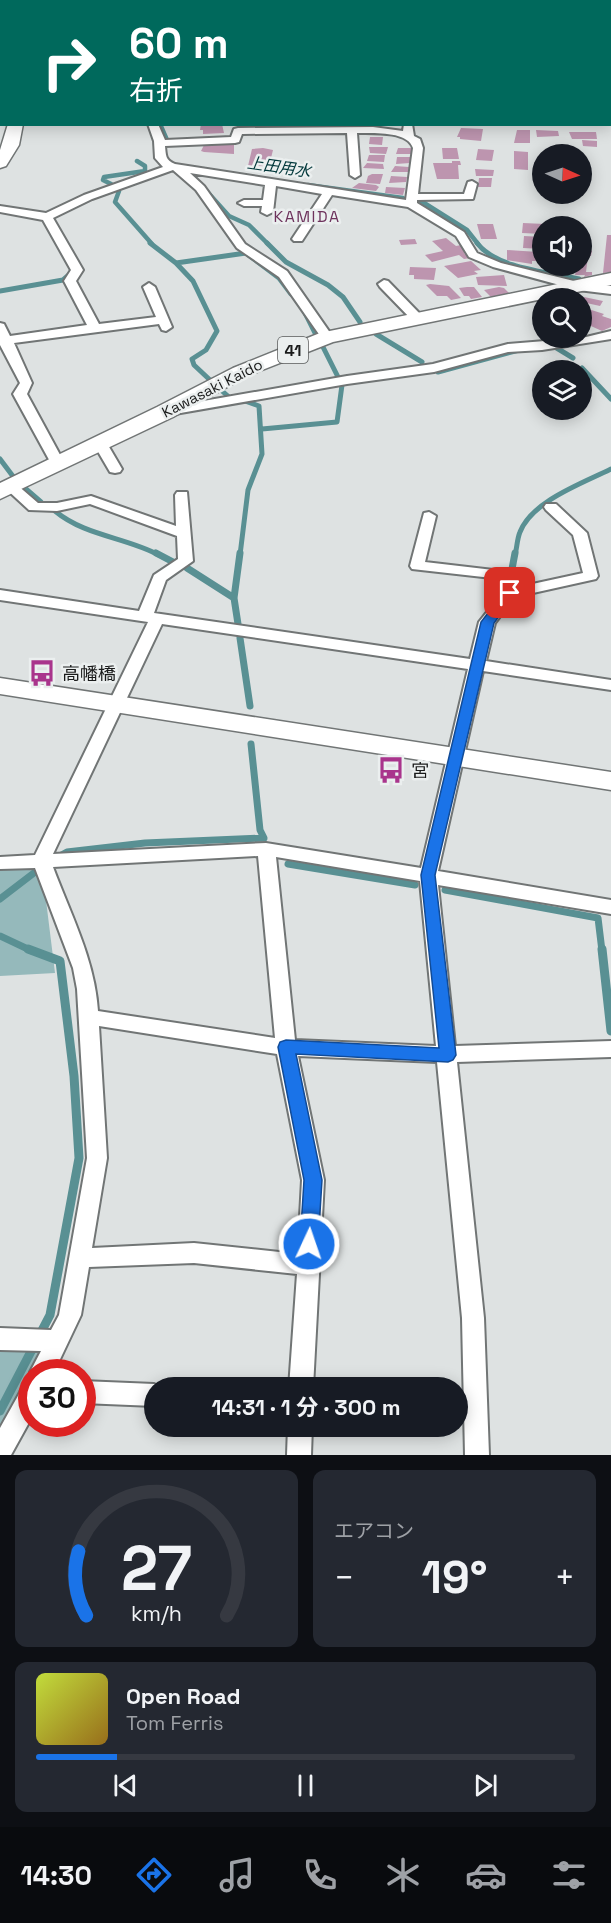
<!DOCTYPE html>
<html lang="ja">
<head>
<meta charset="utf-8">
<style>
  body { margin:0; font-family:"Space Grotesk","Noto Sans JP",sans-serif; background:#242831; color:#f1f3f6; height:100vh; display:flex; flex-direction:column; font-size:22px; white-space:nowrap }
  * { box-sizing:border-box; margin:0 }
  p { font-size:20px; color:#9ea1a6 }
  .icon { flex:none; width:33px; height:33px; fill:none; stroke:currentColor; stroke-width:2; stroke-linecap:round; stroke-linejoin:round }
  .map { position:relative; height:1455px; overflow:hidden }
  .panel { display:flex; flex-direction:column; gap:15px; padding:15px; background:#0d0f14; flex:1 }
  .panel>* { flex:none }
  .guide { position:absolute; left:0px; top:0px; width:612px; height:126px; box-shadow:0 3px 15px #0003; background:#00695c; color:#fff; overflow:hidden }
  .needle { width:39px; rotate:93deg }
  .fabs { position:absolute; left:532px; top:144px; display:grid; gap:12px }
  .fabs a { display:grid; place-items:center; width:60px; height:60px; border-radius:50%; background:#171b24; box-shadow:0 3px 15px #0003; font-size:30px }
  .speed { position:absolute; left:18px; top:1359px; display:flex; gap:12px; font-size:30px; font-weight:700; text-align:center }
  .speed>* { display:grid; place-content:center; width:78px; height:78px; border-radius:50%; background:#171b24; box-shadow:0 3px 15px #0003; line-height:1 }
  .speed .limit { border:9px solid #d22; background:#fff; color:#111 }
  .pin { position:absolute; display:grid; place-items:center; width:51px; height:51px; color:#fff; margin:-26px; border-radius:12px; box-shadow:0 3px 9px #0006 }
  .me { position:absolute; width:66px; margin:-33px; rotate:3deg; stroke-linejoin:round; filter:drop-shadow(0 0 4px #0008) }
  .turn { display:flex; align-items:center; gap:21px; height:126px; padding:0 30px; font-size:27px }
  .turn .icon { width:78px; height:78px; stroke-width:2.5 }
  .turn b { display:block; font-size:42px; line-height:51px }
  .big { font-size:45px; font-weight:700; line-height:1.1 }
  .panel .tile { flex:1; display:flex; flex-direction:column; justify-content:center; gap:9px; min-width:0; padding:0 21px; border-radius:12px; background:#242831 }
  .panel .dial { align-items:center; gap:0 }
  .dial svg { height:156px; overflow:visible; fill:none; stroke:#363941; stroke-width:7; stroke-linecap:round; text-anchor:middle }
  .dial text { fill:#f1f3f6; stroke:none }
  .song { display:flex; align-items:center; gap:18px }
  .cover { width:72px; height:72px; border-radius:9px; background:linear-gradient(135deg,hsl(70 70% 55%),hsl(40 70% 35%)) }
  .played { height:6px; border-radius:3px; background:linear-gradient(90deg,#1a73e8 15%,#363941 15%) }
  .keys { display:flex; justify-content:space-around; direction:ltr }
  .heat { display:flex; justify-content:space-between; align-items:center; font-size:33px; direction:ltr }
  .panel .tiles { flex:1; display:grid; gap:15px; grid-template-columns:1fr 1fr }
  .tile:last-child { grid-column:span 2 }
  .trip { position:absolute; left:144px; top:1377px; width:324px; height:60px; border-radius:30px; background:#171b24; box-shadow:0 3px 15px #0003; font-weight:700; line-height:60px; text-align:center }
  .menu { display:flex; height:96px; justify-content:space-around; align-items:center; background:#090b0e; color:#9ea1a6 }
  .menu .icon { width:42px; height:42px }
  .menu .active { color:#1a73e8 }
  .menu b { font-size:27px; color:#f1f3f6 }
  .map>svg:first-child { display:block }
  .green { fill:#95b9bb }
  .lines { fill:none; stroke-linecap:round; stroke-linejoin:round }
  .stream-far3 { stroke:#599093; stroke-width:4.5 }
  .stream-far2 { stroke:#599093; stroke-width:5 }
  .stream-far1 { stroke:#599093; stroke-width:7 }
  .stream { stroke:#599093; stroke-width:9 }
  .building { fill:#bd95af }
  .street-casing { stroke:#717575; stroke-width:4 }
  .secondary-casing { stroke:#717575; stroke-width:3 }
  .primary-casing { stroke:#717575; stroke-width:3 }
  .street { fill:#fff; fill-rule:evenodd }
  .secondary { fill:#fff; fill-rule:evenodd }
  .primary { fill:#fff; fill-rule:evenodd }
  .route { fill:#1a73e8; stroke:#114b97; stroke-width:1.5 }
  .labels { text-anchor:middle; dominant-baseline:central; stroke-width:5; stroke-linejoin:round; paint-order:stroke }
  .far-street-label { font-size:15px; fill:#1a1b1b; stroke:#ebefef }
  .far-water-label { font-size:16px; font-style:italic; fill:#00373a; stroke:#ebefef }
  .far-neighbourhood-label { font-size:16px; letter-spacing:1.5px; fill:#6e335d; stroke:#ebefef }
  .shield { fill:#ebefef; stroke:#595b5b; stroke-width:1.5 }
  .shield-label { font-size:16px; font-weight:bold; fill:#1a1b1b }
  .poi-label { font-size:18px; fill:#1a1b1b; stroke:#ebefef; text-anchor:start }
</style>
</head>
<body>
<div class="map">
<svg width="611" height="1455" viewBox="0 0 611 1455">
  <rect width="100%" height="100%" fill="#dee2e2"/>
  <path class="green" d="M41,860L55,973L0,976V863Z
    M0,1339L58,1341L42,1372H32L31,1393L0,1452Z"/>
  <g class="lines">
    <path class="stream-far3" d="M160,124L167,140
      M111,184L103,180L104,177L145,171V166L137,161
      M308,185L403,198
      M203,187L229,216L249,225L268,244
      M119,191L115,202L152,244
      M421,201L467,230L478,244"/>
    <path class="stream-far2" d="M150,243L176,263L193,281L217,331L206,350L192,359L194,365L210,380
      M267,243L286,262L328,285L343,297L360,322
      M477,243C497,269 548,272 579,279
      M176,263L246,253L279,278L291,294
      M0,291L63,280L70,274
      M305,313L317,337
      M376,334L422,362
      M323,347L339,379
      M555,347L573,358
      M582,368L611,399
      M438,372L519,350
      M221,390L230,398
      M262,429L337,422L342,385
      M0,459L15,479
      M26,489L41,502
      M55,511C85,536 125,537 159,555
      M240,555L248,490L262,454L259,406L245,401
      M515,555C517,548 517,539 520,532C532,501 583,483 611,469"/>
    <path class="stream-far1" d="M156,553L175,563
      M187,568L234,598
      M506,580L512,569L515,553
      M238,624L234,598L240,553
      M240,638L250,706
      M58,857L67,852L145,843L264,838L260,830L251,744
      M288,864L415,885
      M445,890L598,918L602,951
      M0,899L43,866
      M0,936L32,951"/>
    <path class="stream" d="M602,949L611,1031
      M0,1411L50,1315L79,1158L74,1076L60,961L28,949"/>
  </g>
  <path class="building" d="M201,124H222L224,133L203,134V130H200Z
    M243,124H289V127H281L280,130L242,128Z
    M461,128L483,129L481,141L460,139V137H457Z
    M517,130H530V143H514Z
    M536,130L558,131L559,136L537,137Z
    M569,132H596L597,139H572Z
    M370,137H383L382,145L369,144Z
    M582,140L597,141V147L583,146Z
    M204,145H234V154L204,152L201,151Z
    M369,147H388L386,154L370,153Z
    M263,148L273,150L269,166H248L252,149Z
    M398,148H413L412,154H396Z
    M442,148H457L459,159H443Z
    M478,149L494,150L492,161L476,160Z
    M514,151L528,152V170L514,169Z
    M369,155H385L384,162L367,161Z
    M397,157H410V163L396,164Z
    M452,161H460L461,165H458L459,179H437L433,163H452Z
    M367,163L383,164L384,169L363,168Z
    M395,166L409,167L408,172H391Z
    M475,169L494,170L493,176H476Z
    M372,174H383L380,184L366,183L368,176Z
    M391,176L407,177L406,182L389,183Z
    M479,178H492L491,187H478Z
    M359,183L376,185L379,187L376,191L352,188Z
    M386,187L405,188L403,195L385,193Z
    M523,223L545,224L543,234L522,233Z
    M477,224H493L497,239H481Z
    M607,235H611V272L603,273Z
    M524,236L543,237V249L523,248Z
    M446,238L456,246L461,245L468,252L464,253L470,258L464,259L459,255L432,262L425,255L443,251L432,241Z
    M415,239L417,244L401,245L399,240Z
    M582,248L592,251L591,256H588L586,272H592V275L584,277L585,275H575L576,271L554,269V266H582Z
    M507,250L538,252L537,261H532V264L507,260Z
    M471,261L481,270L474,271L478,274L458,278L444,266Z
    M410,267L436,268L434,280L414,279V275H409Z
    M504,275L507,286L478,285L476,277Z
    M430,284L449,286L461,298L451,300L447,296H437L426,285Z
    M467,287H474L482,297L471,299L469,296H464L459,288Z
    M499,287L504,288L509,293L491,297L484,290Z
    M584,297L603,301L600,306L582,302Z
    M582,307L604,314L602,316L611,319V327L602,331L582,322Z"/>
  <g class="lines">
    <defs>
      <path id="street" d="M154,0H164L154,2Z
        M341,0H351V2H341Z
        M397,0H407V2H397Z
        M0,45H2V51H0Z
        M148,124H158L165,140L231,137L234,129L238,128L373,127L403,131L404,124H412L414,136L420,139L423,148L418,194H464L468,182L472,181L477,184L473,199L417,200V203L464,232L477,253L501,263L578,282L611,286V294L578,290L493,267L469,257L456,236L408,207L332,195L302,241H294L292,239L322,194L276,186L273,212L267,215L261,212L262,206H244L238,203L244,200H263L265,185L190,173L204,186L245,244L287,271L333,337L327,341L323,340L279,277L237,248L196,190L173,170L92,199L53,218L83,270L76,281L99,324L156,317L143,287L149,283L155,287L172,327L166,331L162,330L159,324L14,343L32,383L27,394L65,464L63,467H53L13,394L20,383L0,345V323L4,324L10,336L87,325L64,281L71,270L43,220L0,212V206L46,213L84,195L163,167L155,158L154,141ZM347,133L350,175L355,178L360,175L357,133C373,133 408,131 413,148L406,200L175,164C165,160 166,155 165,146L235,143L239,142L242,134Z
        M384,280L388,281L421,315L423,318L421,321H413L380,287L378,284Z
        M611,331V339L542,350L508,352L434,372L347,384L169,415L162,411L169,407L347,376L433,364L508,344L582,338Z
        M100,439L105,440L122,469L120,472L115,473L110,472L93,443Z
        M11,483L16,484L38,503H57L91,496L176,526L175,495L177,492H187L193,561L166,580L154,613L470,659L479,622L502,593L492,578L412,569L410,566L424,513L429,512L436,516L425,562L502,571L514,588L583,573L573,535L546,510L544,507L546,504H556L587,533L598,576L596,579L515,597L495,623L486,661L611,680V690L483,671L438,871L611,900V914L438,885L455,1046L611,1041V1057L457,1062L484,1318L489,1455H465L462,1318L437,1062L298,1056L324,1180L313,1388H289L297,1274L194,1263L89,1267L81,1315L54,1372H32V1374L30,1372L41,1351L0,1350V1328L51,1330L59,1315L87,1158L77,989L73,968L35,868L0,869V857L35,855L148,622L0,600V590L139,611L154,575L178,559L177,536L90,504L57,511L29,510L4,487ZM162,624L468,669L421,868L266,843L53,854ZM258,856L275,1038L98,1011C95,960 70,913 53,867ZM276,857L420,881L436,1046L295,1040ZM99,1026L277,1054L302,1180L298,1254L194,1243L92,1248L107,1158Z
        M82,1381L154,1384L162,1388H154V1406L82,1403Z
        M32,1382V1417L11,1455H0V1428L24,1385Z
        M288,1426H312L311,1455H287Z"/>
      <path id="secondary" d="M0,52H2V63H0Z
        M8,124H23L19,145L6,166L0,168V150Z
        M0,678L611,772V790L0,694Z"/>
      <path id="primary" d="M611,273V285L333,342L247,376L173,417L0,499V483L157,407L233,368L320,333Z"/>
    </defs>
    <use href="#street" class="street-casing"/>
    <use href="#secondary" class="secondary-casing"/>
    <use href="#primary" class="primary-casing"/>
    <use href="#street" class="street"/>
    <use href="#secondary" class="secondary"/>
    <use href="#primary" class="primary"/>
  </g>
  <path class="route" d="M510,589L516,593L494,623L435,875L456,1055L453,1060L448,1062L296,1054L322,1180L318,1244L316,1249L309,1252L303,1249L300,1244L304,1180L278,1047L280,1042L286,1040L439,1048L421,875L481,622L506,590Z"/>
  <defs>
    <symbol id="bus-bare" viewBox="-9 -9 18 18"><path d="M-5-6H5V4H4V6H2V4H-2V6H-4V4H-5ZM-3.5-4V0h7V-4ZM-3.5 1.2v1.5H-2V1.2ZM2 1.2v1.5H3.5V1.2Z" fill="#a9348c" stroke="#ebefef" stroke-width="2.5" paint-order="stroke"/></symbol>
  </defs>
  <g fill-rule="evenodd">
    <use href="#bus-bare" x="23" y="654" width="38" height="38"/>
    <use href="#bus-bare" x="372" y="751" width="38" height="38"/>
  </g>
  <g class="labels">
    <g class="far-street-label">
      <text transform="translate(212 388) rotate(-27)">Kawasaki Kaido</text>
    </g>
    <g class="far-water-label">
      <text transform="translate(279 167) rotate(8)">上田用水</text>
    </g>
    <g class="far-neighbourhood-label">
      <text x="307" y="216">KAMIDA</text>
    </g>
    <rect class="shield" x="278" y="337" width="30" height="26" rx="4.5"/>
    <g class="shield-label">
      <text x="293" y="350">41</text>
    </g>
    <g class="poi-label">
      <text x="62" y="673">高幡橋</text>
      <text x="411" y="770">宮</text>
    </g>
  </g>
</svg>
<div class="fabs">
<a><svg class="needle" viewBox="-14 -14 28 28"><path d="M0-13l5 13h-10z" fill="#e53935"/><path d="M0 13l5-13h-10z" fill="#9ea1a6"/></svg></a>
<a><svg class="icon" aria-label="sound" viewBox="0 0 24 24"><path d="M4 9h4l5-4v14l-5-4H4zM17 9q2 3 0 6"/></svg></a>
<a><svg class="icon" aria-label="search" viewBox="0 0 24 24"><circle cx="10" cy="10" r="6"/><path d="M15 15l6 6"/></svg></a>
<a><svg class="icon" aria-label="layers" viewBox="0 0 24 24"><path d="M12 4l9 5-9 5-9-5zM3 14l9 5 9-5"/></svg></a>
</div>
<div class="speed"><div class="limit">30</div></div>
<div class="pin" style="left:510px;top:593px;background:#d93025"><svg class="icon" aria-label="arrive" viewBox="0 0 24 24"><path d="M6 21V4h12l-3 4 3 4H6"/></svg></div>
<svg class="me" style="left:309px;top:1244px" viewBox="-20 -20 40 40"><circle r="17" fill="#1a73e8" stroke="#fff" stroke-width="3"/><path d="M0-11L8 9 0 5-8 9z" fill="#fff"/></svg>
<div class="trip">14:31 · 1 分 · 300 m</div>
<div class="guide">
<div class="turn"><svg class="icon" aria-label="right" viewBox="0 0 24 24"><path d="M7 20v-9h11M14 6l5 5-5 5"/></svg><div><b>60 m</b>右折</div></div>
</div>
</div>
<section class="panel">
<div class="tiles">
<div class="tile dial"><svg viewBox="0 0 100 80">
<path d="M14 69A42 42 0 1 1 86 69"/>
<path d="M14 69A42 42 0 0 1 10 36" stroke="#1a73e8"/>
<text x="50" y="56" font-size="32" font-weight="700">27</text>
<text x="50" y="72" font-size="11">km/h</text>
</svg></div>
<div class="tile"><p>エアコン</p>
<div class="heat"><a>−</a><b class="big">19°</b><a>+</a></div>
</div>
<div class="tile">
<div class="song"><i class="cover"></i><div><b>Open Road</b><p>Tom Ferris</p></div></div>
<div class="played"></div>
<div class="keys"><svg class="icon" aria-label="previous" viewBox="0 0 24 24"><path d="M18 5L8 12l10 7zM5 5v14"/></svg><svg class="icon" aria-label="pause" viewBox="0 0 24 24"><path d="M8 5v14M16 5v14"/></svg><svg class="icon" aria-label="next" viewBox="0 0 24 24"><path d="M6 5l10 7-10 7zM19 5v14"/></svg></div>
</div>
</div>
</section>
<nav class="menu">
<b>14:30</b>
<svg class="icon active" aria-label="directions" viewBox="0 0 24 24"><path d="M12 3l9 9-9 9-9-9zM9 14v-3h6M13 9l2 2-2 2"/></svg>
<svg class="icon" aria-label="music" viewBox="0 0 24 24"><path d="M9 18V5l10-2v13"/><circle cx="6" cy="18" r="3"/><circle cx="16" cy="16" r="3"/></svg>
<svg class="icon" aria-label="phone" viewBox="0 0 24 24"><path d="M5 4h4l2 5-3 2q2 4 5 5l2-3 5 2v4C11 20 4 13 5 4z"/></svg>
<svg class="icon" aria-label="climate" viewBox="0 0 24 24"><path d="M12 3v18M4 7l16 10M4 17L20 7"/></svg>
<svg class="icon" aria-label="car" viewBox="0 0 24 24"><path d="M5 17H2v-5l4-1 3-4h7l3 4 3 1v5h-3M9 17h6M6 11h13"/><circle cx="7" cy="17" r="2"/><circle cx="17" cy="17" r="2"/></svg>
<svg class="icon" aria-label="filters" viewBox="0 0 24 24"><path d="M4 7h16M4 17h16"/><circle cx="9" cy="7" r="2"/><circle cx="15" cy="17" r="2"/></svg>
</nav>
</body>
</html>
